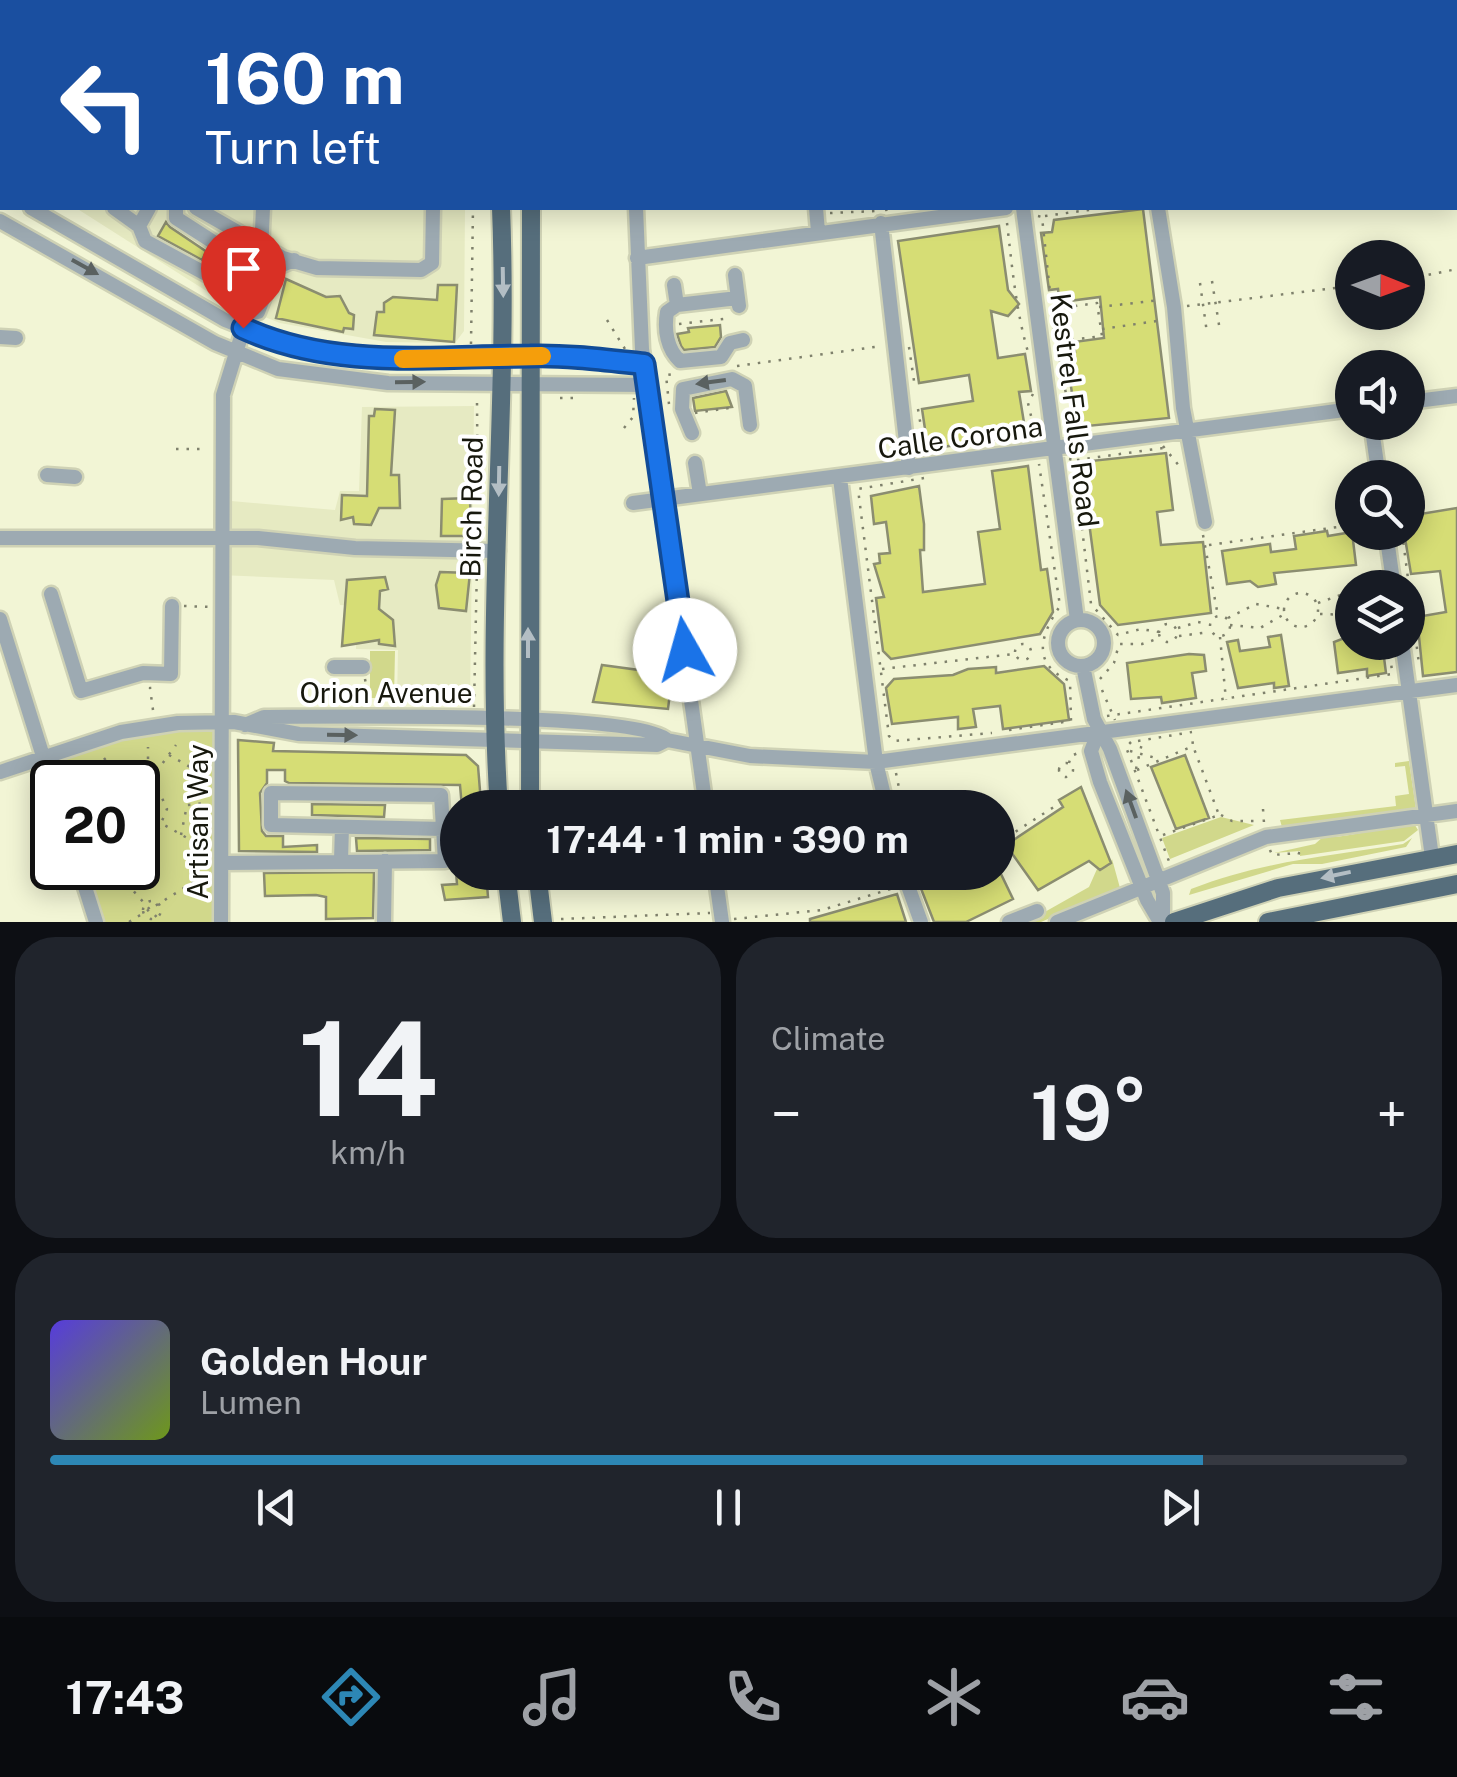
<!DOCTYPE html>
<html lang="en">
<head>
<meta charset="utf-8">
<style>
  body { margin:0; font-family:"Public Sans",sans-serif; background:#20242c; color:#f1f3f6; height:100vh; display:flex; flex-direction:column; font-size:38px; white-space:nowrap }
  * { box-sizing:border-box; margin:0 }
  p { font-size:32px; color:#9ea1a6 }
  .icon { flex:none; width:55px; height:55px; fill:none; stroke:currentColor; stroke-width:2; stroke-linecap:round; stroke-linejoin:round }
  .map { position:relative; height:922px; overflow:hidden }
  .side { display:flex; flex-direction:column; gap:15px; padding:15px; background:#0d0f14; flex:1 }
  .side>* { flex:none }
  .guide { position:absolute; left:0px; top:0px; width:1458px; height:210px; box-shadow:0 5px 25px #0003; background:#1a4fa0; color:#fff; overflow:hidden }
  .needle { width:65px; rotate:91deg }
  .controls { position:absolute; left:1335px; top:240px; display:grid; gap:20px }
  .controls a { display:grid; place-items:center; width:90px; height:90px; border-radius:50%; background:#171b24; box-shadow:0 5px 25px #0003; font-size:50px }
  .speed { position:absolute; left:30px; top:760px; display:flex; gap:20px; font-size:50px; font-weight:700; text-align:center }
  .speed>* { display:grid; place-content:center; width:130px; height:130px; border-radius:50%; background:#171b24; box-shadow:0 5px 25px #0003; line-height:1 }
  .speed .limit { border:5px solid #111; border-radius:15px; background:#fff; color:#111 }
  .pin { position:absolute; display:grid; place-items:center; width:85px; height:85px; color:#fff; margin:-102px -42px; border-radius:50% 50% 50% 0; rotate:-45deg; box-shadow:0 0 10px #0007 }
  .pin .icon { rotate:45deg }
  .me { position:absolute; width:110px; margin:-55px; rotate:353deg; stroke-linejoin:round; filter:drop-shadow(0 0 8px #0008) }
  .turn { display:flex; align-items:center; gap:35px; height:210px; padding:0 40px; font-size:45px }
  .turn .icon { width:130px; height:130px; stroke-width:2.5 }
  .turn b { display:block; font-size:70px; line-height:85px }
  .big { font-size:75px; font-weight:700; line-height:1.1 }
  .side .card { flex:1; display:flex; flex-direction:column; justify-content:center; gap:15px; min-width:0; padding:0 35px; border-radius:40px; background:#20242c }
  .side .dial { align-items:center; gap:0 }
  .dial b { font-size:130px; line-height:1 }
  .song { display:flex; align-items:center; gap:30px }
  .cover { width:120px; height:120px; border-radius:15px; background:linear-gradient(135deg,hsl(250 70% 55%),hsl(80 70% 35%)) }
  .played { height:10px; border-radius:5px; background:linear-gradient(90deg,#2d87b5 85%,#363941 85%) }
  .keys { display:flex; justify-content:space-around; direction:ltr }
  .heat { display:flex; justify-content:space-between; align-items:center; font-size:55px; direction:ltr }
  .side .tiles { flex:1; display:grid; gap:15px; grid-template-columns:1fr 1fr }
  .card:last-child { grid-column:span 2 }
  .trip { position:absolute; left:440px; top:790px; width:575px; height:100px; border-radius:50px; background:#171b24; box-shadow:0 5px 25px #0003; font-weight:700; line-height:100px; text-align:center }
  .dock { display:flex; height:160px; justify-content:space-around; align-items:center; background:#090b0e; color:#9ea1a6 }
  .dock .icon { width:70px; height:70px }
  .dock .current { color:#2d87b5 }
  .dock b { font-size:45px; color:#f1f3f6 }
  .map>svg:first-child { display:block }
  .built { fill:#e6eac2 }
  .green { fill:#d1d88b }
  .building { fill:#d6dd75; stroke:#8b8d70; stroke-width:2.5 }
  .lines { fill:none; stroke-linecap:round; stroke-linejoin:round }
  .minor-casing { stroke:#cfd2b5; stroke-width:19 }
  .major-casing { stroke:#cfd2b5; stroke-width:22 }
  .path { stroke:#7f816c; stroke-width:2.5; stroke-dasharray:2.5 8; stroke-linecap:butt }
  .minor { stroke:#9daab2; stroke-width:14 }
  .major { stroke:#566e7c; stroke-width:18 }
  .oneway { fill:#5a6160 }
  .oneway2 { fill:#b3bec4 }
  .route-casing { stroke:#114b97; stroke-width:25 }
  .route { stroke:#1a73e8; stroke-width:18 }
  .slow { stroke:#f59e0b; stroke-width:18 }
  .labels { text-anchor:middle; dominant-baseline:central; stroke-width:8; stroke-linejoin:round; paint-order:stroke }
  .street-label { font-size:28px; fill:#17180d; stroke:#fff }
</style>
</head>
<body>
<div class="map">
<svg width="1457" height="922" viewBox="0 0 1457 922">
  <rect width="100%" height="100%" fill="#f2f5d5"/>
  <path class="built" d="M76,208H465L464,331L455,343L386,342L280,323L219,299Z
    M474,406L470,701H397L398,650L356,649V606L340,605L334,580L219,575L220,500L335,510L340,491H359L362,407Z"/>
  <path class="green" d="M370,651H395L394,698H370Z
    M220,723L215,922H96L79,868H138V782H52L44,757L128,731Z
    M1409,761L1416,809L1282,827L1280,820L1396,806L1395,796L1409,794L1405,766L1395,767V763Z
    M1221,817L1254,825L1170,859L1162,838Z
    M1413,822L1418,830L1404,841L1300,856V851L1274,853L1315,844L1324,836C1336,841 1393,825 1413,822Z
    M1412,838L1406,847L1322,864H1293L1189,895L1191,889C1263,861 1329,856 1403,844Z
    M1112,859L1120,888L1041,922H1027L1089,887L1097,869L1109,866Z"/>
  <path class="building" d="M1143,209L1169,418L1077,427L1066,353L1075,352L1074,342L1104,338L1100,297L1069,301V296L1059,297L1058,289L1049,290L1041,233L1052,232L1054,220Z
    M166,222L170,227L210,254L206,252L202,260L158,236Z
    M999,226L1008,290L1019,304L1008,316L991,311L998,358L1025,354L1031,391L1019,392L1026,435L928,449L922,409L973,401L969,375L919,383L898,241Z
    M286,279L326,297L340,296L349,313L354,315L353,329L344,328L343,332L276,318Z
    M438,285H457L454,342L374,335L377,312H384V303L393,297L437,300Z
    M720,325L721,337L715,347L684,350L681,346L677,334L689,332L688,328Z
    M726,391L732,407L695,411L693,398Z
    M375,409L395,410L391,475H399L400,508H379L371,525L354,524L353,517L341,520L342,495L367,496L369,416H374Z
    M1166,453L1173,510L1157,512L1161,545L1203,542L1211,613L1118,625L1100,605L1081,462Z
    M1028,466L1041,570L1047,569L1053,612L1040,634L891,659L883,651L876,598L884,597L874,564L880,563L879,554L890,553L886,522L874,524L871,496L919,486L924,524V550H920L923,592L985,584L978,532L1000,529L992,471Z
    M470,498L471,536H441L442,499Z
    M1457,508V672L1423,676L1417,617L1446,612L1440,571L1411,574L1404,532L1408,516Z
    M1327,531L1328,536L1352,532L1356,565L1274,573L1276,584L1258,587L1250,581L1227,584L1222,551L1270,544L1271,552L1296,549L1294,536Z
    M440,572L470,573L466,611L439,608L436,585Z
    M385,577L388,589L380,591L379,609L393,620L395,646L379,644V640L342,646L347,580Z
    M1281,635L1289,686L1274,688V683L1238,688L1227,642L1238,640L1240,651L1270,647L1268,637Z
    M1352,635V642H1382L1386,673L1367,676V669L1338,673L1334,642Z
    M1189,654L1204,655L1206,671L1192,673L1196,698L1162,703L1161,697L1131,699L1127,663Z
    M602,665L646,671L652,683L671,685L668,709L593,702Z
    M1044,666L1064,684L1069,720L1003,729L1000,706L973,709L976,727L958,729V717L892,724L886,688L894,679L953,675L968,669L996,667V673Z
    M238,740L274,743L273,751L466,755L478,766L481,803L462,808L460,785L289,783L285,781V770H267V783L260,793L262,831L266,836H283V847L317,845V852L239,851Z
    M1185,755L1209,818L1176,829L1151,767Z
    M1081,787L1111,863L1100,870L1089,861L1038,890L1006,845L1063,807L1059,800Z
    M312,804L385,805L384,817L312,815Z
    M356,838L430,839V850L357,851Z
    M374,872L373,918L326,919V897L316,895L265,896L264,873Z
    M456,872H486L488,897L445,900L442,885L457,884Z
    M948,872H1000L1013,899L966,922H934L920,886Z
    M897,894L906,922H810V919Z"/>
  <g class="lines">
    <defs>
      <path id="minor" d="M139,0L147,2
        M630,0V2
        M789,0L790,2
        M999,0V2
        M1096,0L1097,2
        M1401,0L1402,2
        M1420,0L1421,2
        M40,2L42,0
        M80,2L89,0
        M0,66L2,62
        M1455,110L1457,116
        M0,139L2,134
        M1455,176L1457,182
        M0,190L2,191
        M31,208L225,320L288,345L398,359L533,356L644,364
        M114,208L139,226L149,208
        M196,208L283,258L317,268L421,270L432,263L433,208
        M636,208L642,349L706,808
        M816,208L818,232
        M1023,208L1077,620
        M1158,208L1174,307L1183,408L1205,522
        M0,221L215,343L278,369L388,383L649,385
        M881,223L909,468
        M139,226L145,241L208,275L219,268L221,247L176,218V208
        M261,252L263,208
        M637,258L1006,208
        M208,275L218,279L229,271L230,263L223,249
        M735,275L739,306
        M674,285L677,305L738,298
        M677,305L667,312C664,330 667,349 680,361L721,357L730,343L743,340
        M248,314L258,312L275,268L294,260
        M0,337L16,338
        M1408,402L1457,396
        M1371,422L1379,478
        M692,433L682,409L683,389L732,379L745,386L750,425
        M695,463L700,494
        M47,475L75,477
        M840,478L876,762L887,808
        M633,503L1352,409
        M1386,532L1394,588
        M0,538H258L355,548L498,551
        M51,594L81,691L143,673L171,674L172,606
        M0,619L52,785
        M1058 643a23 23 0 1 1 46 0a23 23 0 1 1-46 0Z
        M1402,642L1432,857
        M1083,666L1094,719L1110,749L1163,893V922
        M334,667H363
        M245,725L264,717C323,717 639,711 667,740L750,756L876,762L1457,685
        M1098,733L1091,751L1100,782L1147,900L1160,922
        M0,772L121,732L178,723L234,722L299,734L657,745L667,740
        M341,860L342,827
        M222,863L445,861L441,795L271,793V825L443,829
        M79,868L96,922
        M715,872L722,922
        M903,872L921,922
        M221,922L223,395L248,314C240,297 250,278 260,263
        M384,922L385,861
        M1009,922L1037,911
        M1057,922L1266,837L1457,811"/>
      <path id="major" d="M484,0V2
        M514,0L515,2
        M499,808C485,608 509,407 501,208
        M530,808L531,208
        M506,872L512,922
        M537,872L543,922
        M1174,922L1278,888L1457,854
        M1268,922L1457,884"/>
    </defs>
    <use href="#minor" class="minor-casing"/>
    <use href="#major" class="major-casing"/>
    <path class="path" d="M459,0L460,2
      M976,0V2
      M1019,0V2
      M1077,2L1078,0
      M885,210L900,208
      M830,213L877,211
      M1038,216L1042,217L1054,330L1073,431
      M1045,216L1103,208
      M1007,223C1012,266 1016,311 1028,352
      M1408,279L1457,269
      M1212,281L1220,331
      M1200,283L1207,333
      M1187,306L1352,286
      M1099,307L1161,300
      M1054,309L1097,303L1102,336L1062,341
      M607,320L625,349
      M679,324L731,318
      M1102,329L1164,320
      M471,344L473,208
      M909,347L914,381
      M737,366L882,346
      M1033,394L1028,403L1036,437
      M560,398H581
      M477,403L478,537
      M669,404L666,375L674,374
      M918,409L925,451
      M695,413L736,407
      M624,428L633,417L634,398
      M1015,439L1031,436
      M1163,446L1180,467
      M176,449H205
      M1069,459L1074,460L1091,604L1118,635L1141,629L1159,632
      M1077,460L1163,448
      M924,478L858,489L889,736L894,741L992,733
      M1402,532L1419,664
      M1203,535L1218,616
      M1209,545L1352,525
      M1284 610a17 17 0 1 1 34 0a17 17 0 1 1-34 0Z
      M1318,603L1352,591
      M184,606L211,607
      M1320,614L1352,615
      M1210 626a10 10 0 1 1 20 0a10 10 0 1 1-20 0Z
      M1228,618L1256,604L1284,609
      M1159 633a9 9 0 1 1 18 0a9 9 0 1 1-18 0Z
      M1230,625L1260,628L1283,615
      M1178,628L1198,622L1208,624
      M1179,636L1210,632
      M1220,637L1226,700
      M1015 652a8 8 0 1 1 16 0a8 8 0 1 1-16 0Z
      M882,669L1014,654
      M365,679L369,701
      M1100,679L1114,663L1119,644H1142L1160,638
      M1102,690L1115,720
      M474,707L477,565
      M153,710L150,688H156
      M1107,716L1392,674L1391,660
      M1009,730L1071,721L1070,681C1030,664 1041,634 1060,606L1039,464
      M1138,741L1192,732
      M1131,742L1126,747L1170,864
      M1130,751L1156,758
      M169,755L190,767L200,780H207
      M104,758L123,782
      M1069,763L1071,756L1078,753
      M1059 770a7 7 0 1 1 14 0a7 7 0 1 1-14 0Z
      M1136,769L1142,743
      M65,770L89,782
      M1137,770L1193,746L1192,736
      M896,773L903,808
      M148,780V747
      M138,783L158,789L167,809L159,828L138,835
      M138,797L176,745
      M1263,809L1264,823
      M138,810L210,851
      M1221,815L1232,821H1255L1257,826
      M181,835L187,805L206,803
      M1163,835L1219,815L1193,746
      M998,843L1060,803
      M1270,850L1272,855L1299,853L1298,857
      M113,868L161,922
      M490,872L492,891
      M919,880L936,872
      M143 910a9 9 0 1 1 18 0a9 9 0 1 1-18 0Z
      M561,919L710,913
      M734,919L822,910L897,887
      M129,922L210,872"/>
    <use href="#minor" class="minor"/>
    <use href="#major" class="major"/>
  </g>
  <defs><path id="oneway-solid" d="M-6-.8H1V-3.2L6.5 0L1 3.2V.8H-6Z" transform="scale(2.5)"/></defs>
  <g class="oneway">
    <use href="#oneway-solid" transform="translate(85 267) rotate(29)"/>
    <use href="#oneway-solid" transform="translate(410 382) rotate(-1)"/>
    <use href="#oneway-solid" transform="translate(711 382) rotate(172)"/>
    <use href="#oneway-solid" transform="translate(342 735) rotate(1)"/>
    <use href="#oneway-solid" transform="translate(1131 804) rotate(-110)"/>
  </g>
  <g class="oneway2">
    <use href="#oneway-solid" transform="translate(503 282) rotate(89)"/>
    <use href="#oneway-solid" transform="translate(499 481) rotate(91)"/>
    <use href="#oneway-solid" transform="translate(528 643) rotate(-90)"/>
    <use href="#oneway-solid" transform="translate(1336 875) rotate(168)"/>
  </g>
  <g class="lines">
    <defs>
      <path id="route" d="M243,328C334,370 433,356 530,356C568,355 606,360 644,364L685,650"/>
    </defs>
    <use href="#route" class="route-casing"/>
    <use href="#route" class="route"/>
    <path class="slow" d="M403,359L542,356"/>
  </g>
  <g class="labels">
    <g class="street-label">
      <text transform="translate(1075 410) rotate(83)">Kestrel Falls Road</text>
      <text transform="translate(960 437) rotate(-8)">Calle Corona</text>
      <text transform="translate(471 507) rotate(-89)">Birch Road</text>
      <text x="386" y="692">Orion Avenue</text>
      <text transform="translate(197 822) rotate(-90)">Artisan Way</text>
    </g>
  </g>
</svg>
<div class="controls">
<a><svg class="needle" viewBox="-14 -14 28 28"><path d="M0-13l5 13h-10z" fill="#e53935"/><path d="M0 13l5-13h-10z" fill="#9ea1a6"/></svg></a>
<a><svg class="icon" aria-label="sound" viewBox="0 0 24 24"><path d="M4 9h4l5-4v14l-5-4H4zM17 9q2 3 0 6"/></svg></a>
<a><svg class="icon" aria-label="search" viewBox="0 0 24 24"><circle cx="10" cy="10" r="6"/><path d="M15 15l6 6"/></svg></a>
<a><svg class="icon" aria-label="layers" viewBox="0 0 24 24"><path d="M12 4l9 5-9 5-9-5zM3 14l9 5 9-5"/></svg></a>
</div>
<div class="speed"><div class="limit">20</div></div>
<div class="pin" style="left:243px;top:328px;background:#d93025"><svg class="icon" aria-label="arrive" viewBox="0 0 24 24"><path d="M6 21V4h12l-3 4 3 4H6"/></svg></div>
<svg class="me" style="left:685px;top:650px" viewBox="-20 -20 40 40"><circle r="19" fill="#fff"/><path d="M0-13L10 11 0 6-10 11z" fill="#1a73e8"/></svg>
<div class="trip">17:44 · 1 min · 390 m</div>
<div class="guide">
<div class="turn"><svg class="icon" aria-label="left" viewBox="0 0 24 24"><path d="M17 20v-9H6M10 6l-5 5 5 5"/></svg><div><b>160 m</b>Turn left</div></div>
</div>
</div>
<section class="side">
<div class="tiles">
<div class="card dial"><b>14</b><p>km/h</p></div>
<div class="card"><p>Climate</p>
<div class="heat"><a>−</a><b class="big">19°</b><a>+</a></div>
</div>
<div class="card">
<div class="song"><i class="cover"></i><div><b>Golden Hour</b><p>Lumen</p></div></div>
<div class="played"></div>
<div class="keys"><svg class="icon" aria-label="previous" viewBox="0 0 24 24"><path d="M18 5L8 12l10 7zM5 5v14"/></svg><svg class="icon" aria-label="pause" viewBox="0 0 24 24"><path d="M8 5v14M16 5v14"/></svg><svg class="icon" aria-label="next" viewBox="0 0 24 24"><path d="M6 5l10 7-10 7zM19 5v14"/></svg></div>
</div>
</div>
</section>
<nav class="dock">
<b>17:43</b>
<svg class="icon current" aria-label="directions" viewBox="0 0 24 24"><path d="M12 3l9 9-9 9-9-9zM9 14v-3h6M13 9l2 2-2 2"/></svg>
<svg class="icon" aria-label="music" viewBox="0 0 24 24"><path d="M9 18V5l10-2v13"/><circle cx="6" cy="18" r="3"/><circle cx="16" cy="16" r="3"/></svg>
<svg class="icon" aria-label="phone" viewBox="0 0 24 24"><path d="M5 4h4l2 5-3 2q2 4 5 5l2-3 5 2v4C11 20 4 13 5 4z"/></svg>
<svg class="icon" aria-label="climate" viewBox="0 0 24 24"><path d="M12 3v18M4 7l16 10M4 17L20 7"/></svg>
<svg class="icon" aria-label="car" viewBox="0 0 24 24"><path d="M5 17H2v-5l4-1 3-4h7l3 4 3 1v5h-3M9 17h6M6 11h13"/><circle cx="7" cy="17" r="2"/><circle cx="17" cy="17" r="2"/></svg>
<svg class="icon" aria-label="filters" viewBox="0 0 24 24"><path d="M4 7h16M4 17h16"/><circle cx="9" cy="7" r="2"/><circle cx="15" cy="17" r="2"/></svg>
</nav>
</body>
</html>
